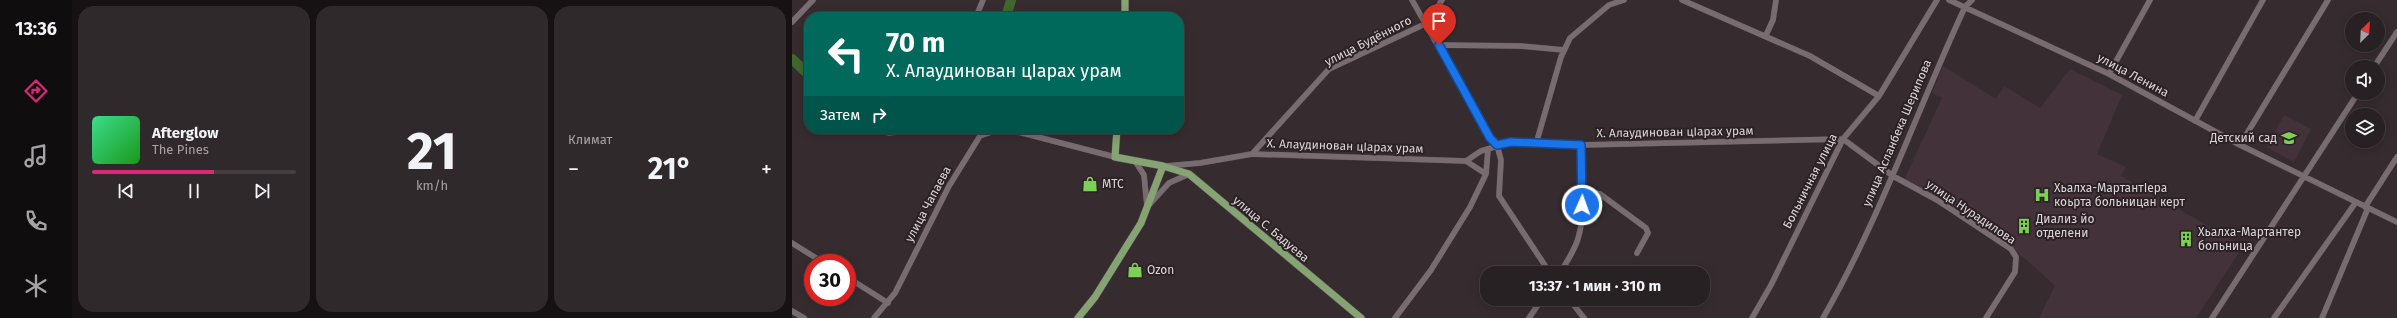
<!DOCTYPE html>
<html lang="ru">
<head>
<meta charset="utf-8">
<style>
  body { margin:0; font-family:"Fira Sans",sans-serif; background:#30292c; color:#f1f3f6; height:100vh; display:flex; flex-direction:column; font-size:15px; white-space:nowrap }
  * { box-sizing:border-box; margin:0 }
  p { font-size:13px; color:#a5a3a6 }
  .icon { flex:none; width:22px; height:22px; fill:none; stroke:currentColor; stroke-width:2; stroke-linecap:round; stroke-linejoin:round }
  .map { position:relative; flex:1; overflow:hidden }
  .details { display:flex; flex-direction:column; gap:6px; padding:6px; background:#161214; width:720px }
  .details>* { flex:none }
  .banner { position:absolute; left:12px; top:12px; width:380px; height:122px; border-radius:16px; box-shadow:0 2px 10px #0003,0 0 0 1px #443e41; background:#00695c; color:#fff; overflow:hidden }
  .needle { width:26px; rotate:24deg }
  .fabs { position:absolute; left:1553px; top:12px; display:grid; gap:8px }
  .fabs a { display:grid; place-items:center; width:40px; height:40px; border-radius:50%; background:#282124; box-shadow:0 2px 10px #0003,0 0 0 1px #443e41; font-size:20px }
  .speed { position:absolute; left:12px; top:254px; display:flex; gap:8px; font-size:20px; font-weight:700; text-align:center }
  .speed>* { display:grid; place-content:center; width:52px; height:52px; border-radius:50%; background:#282124; box-shadow:0 2px 10px #0003,0 0 0 1px #443e41; line-height:1 }
  .speed .limit { border:6px solid #d22; background:#fff; color:#111 }
  .pin { position:absolute; display:grid; place-items:center; width:34px; height:34px; color:#fff; margin:-41px -17px; border-radius:50% 50% 50% 0; rotate:-45deg; box-shadow:0 0 4px #0007 }
  .pin .icon { rotate:45deg }
  .me { position:absolute; width:44px; margin:-22px; rotate:2deg; stroke-linejoin:round; filter:drop-shadow(0 0 3px #0008) }
  .turn { display:flex; align-items:center; gap:14px; height:84px; padding:0 16px; font-size:18px }
  .turn .icon { width:52px; height:52px; stroke-width:2.5 }
  .turn b { display:block; font-size:28px; line-height:34px }
  .then { display:flex; align-items:center; height:38px; padding:0 16px; background:#0003; gap:8px; font-size:15px }
  .big { font-size:30px; font-weight:700; line-height:1.1 }
  .details .widget { flex:1; display:flex; flex-direction:column; justify-content:center; gap:6px; min-width:0; padding:0 14px; border-radius:16px; background:#30292c }
  .details .dial { align-items:center; gap:0 }
  .dial b { font-size:52px; line-height:1 }
  .song { display:flex; align-items:center; gap:12px }
  .cover { width:48px; height:48px; border-radius:6px; background:linear-gradient(135deg,hsl(150 70% 55%),hsl(120 70% 35%)) }
  .played { height:4px; border-radius:2px; background:linear-gradient(90deg,#db2777 60%,#443e41 60%) }
  .keys { display:flex; justify-content:space-around; direction:ltr }
  .heat { display:flex; justify-content:space-between; align-items:center; font-size:22px; direction:ltr }
  .details .tiles { flex:1; display:grid; gap:6px; grid-template-columns:repeat(3,1fr) }
  .trip { position:absolute; left:688px; top:266px; width:230px; height:40px; border-radius:16px; background:#282124; box-shadow:0 2px 10px #0003,0 0 0 1px #443e41; font-weight:700; line-height:40px; text-align:center }
  main { display:flex; flex:1; min-height:0 }
  .tabs { display:flex; flex-direction:column; width:72px; justify-content:space-around; align-items:center; background:#100d0e; color:#a5a3a6 }
  .tabs .icon { width:28px; height:28px }
  .tabs .current { color:#db2777 }
  .tabs b { font-size:18px; color:#f1f3f6 }
  .map>svg:first-child { display:block }
  .built { fill:#433239 }
  .lines { fill:none; stroke-linecap:round; stroke-linejoin:round }
  .river { stroke:#40682e; stroke-width:10 }
  .minor-casing { stroke:#524a4e; stroke-width:6 }
  .major-casing { stroke:#524a4e; stroke-width:8 }
  .minor { stroke:#786c71; stroke-width:5.5 }
  .major { stroke:#85a373; stroke-width:7 }
  .route-casing { stroke:#114b97; stroke-width:10 }
  .route { stroke:#1a73e8; stroke-width:7 }
  .labels { text-anchor:middle; dominant-baseline:central; stroke-width:4; stroke-linejoin:round; paint-order:stroke }
  .street-label { font-size:12px; fill:#dcd5d8; stroke:#2c2226 }
  .poi-label { font-size:12px; fill:#dcd5d8; stroke:#2c2226; text-anchor:start }
</style>
</head>
<body>
<main>
<nav class="tabs">
<b>13:36</b>
<svg class="icon current" aria-label="directions" viewBox="0 0 24 24"><path d="M12 3l9 9-9 9-9-9zM9 14v-3h6M13 9l2 2-2 2"/></svg>
<svg class="icon" aria-label="music" viewBox="0 0 24 24"><path d="M9 18V5l10-2v13"/><circle cx="6" cy="18" r="3"/><circle cx="16" cy="16" r="3"/></svg>
<svg class="icon" aria-label="phone" viewBox="0 0 24 24"><path d="M5 4h4l2 5-3 2q2 4 5 5l2-3 5 2v4C11 20 4 13 5 4z"/></svg>
<svg class="icon" aria-label="climate" viewBox="0 0 24 24"><path d="M12 3v18M4 7l16 10M4 17L20 7"/></svg>
</nav>
<section class="details">
<div class="tiles">
<div class="widget">
<div class="song"><i class="cover"></i><div><b>Afterglow</b><p>The Pines</p></div></div>
<div class="played"></div>
<div class="keys"><svg class="icon" aria-label="previous" viewBox="0 0 24 24"><path d="M18 5L8 12l10 7zM5 5v14"/></svg><svg class="icon" aria-label="pause" viewBox="0 0 24 24"><path d="M8 5v14M16 5v14"/></svg><svg class="icon" aria-label="next" viewBox="0 0 24 24"><path d="M6 5l10 7-10 7zM19 5v14"/></svg></div>
</div>
<div class="widget dial"><b>21</b><p>km/h</p></div>
<div class="widget"><p>Климат</p>
<div class="heat"><a>−</a><b class="big">21°</b><a>+</a></div>
</div>
</div>
</section>
<div class="map">
<svg width="1605" height="318" viewBox="0 0 1605 318">
  <rect width="100%" height="100%" fill="#362c30"/>
  <path class="built" d="M1151,66L1204,99L1212,86L1248,108L1278,69L1330,95L1305,154L1334,167L1329,176L1451,246L1404,318H1247L1263,286L1235,260L1202,236L1112,180L1150,98L1140,93Z
    M1492,115L1519,129L1502,162L1475,147Z"/>
  <g class="lines">
    <path class="river" d="M214,17L219,0
      M0,59L17,75
      M90,129L97,131L108,129"/>
    <defs>
      <path id="minor" d="M620,0L698,138L705,145L709,160L707,196L758,273
        M890,0L1018,56L1087,96
        M1157,0L1317,74L1448,145L1605,222
        M184,17L191,0
        M0,22L21,0
        M974,35L981,20L984,0
        M647,45L728,46L772,50
        M1582,67L1605,32
        M1317,74L1358,0
        M1403,121L1471,0
        M215,129L323,157
        M744,144L769,57L778,38L817,5L832,0
        M1448,145L1536,0
        M460,154L537,69L635,23L650,0
        M343,161L352,175L355,206
        M674,161L694,174
        M374,166L408,163L460,154L674,161L689,151L719,142L789,145L1051,139L1101,176L1145,200L1219,249L1224,257L1223,272L1194,318
        M790,190L808,194L854,228L856,233L845,253
        M357,205L377,183L397,174
        M1573,207L1605,157
        M0,243L32,263
        M768,273C775,261 784,249 787,235C794,208 790,173 789,145
        M55,277L96,303
        M777,299L792,318
        M0,311L12,318
        M82,318L103,293L157,186L188,136L208,129
        M603,318L639,270L678,207L694,174L696,149
        M737,318L750,299
        M960,318L979,285L1051,139L1087,96L1145,0
        M1031,318C1088,219 1125,110 1173,7L1180,0
        M1420,318L1566,93
        M1482,318L1564,202
        M1530,318L1576,208"/>
      <path id="major" d="M333,0V17
        M325,129L323,157L371,166L397,174L569,318
        M286,318L303,297L349,223L371,166"/>
    </defs>
    <use href="#minor" class="minor-casing"/>
    <use href="#major" class="major-casing"/>
    <use href="#minor" class="minor"/>
    <use href="#major" class="major"/>
  </g>
  <g class="lines">
    <defs>
      <path id="route" d="M647,45L698,138L705,145L719,142L789,145L790,205"/>
    </defs>
    <use href="#route" class="route-casing"/>
    <use href="#route" class="route"/>
  </g>
  <defs>
    <symbol id="school-bare" viewBox="-9 -9 18 18"><path d="M0-5L7-2L0 1L-7-2ZM-4 1L0 2.5L4 1V4Q0 6-4 4Z" fill="#7cd155" stroke="#2c2226" stroke-width="2.5" paint-order="stroke"/></symbol>
    <symbol id="shop-bare" viewBox="-9 -9 18 18"><path d="M-5-2.5h2.3a2.7 3.5 0 0 1 5.4 0H5L5.5 6h-11ZM-1.5-2.5h3a1.5 2.3 0 0 0-3 0Z" fill="#7cd155" stroke="#2c2226" stroke-width="2.5" paint-order="stroke"/></symbol>
    <symbol id="hospital-bare" viewBox="-9 -9 18 18"><path d="M-5-5h3v3.5h4V-5h3V5h-3V1.5h-4V5h-3Z" fill="#7cd155" stroke="#2c2226" stroke-width="2.5" paint-order="stroke"/></symbol>
    <symbol id="building-bare" viewBox="-9 -9 18 18"><path d="M-4-6H4V6H1V3H-1V6H-4ZM-2.5-4.3h1.7v1.8h-1.7ZM.8-4.3h1.7v1.8H.8ZM-2.5-1h1.7V.8h-1.7ZM.8-1h1.7V.8H.8Z" fill="#7cd155" stroke="#2c2226" stroke-width="2.5" paint-order="stroke"/></symbol>
  </defs>
  <g fill-rule="evenodd">
    <use href="#school-bare" x="1486" y="127" width="22" height="22"/>
    <use href="#shop-bare" x="287" y="173" width="22" height="22"/>
    <use href="#hospital-bare" x="1239" y="184" width="22" height="22"/>
    <use href="#building-bare" x="1221" y="215" width="22" height="22"/>
    <use href="#building-bare" x="1383" y="228" width="22" height="22"/>
    <use href="#shop-bare" x="332" y="259" width="22" height="22"/>
  </g>
  <g class="labels">
    <g class="street-label">
      <text transform="translate(576 41) rotate(-27)">улица Будённого</text>
      <text transform="translate(1341 75) rotate(28)">улица Ленина</text>
      <text transform="translate(883 132) rotate(-1)">Х. Алаудинован цIарах урам</text>
      <text transform="translate(1105 133) rotate(-67)">улица Асланбека Шерипова</text>
      <text transform="translate(553 146) rotate(2)">Х. Алаудинован цIарах урам</text>
      <text transform="translate(1018 181) rotate(-63)">Больничная улица</text>
      <text transform="translate(136 204) rotate(-62)">улица Чапаева</text>
      <text transform="translate(1179 212) rotate(34)">улица Нурадилова</text>
      <text transform="translate(479 229) rotate(40)">улица С. Бадуева</text>
    </g>
    <g class="poi-label">
      <text x="1485" y="138" text-anchor="end">Детский сад</text>
      <text x="310" y="184">МТС</text>
      <text x="1262" y="188">Хьалха-МартантIера<tspan x="1262" dy="14">коьрта больницан керт</tspan></text>
      <text x="1244" y="219">Диализ йо<tspan x="1244" dy="14">отделени</tspan></text>
      <text x="1406" y="232">Хьалха-Мартантер<tspan x="1406" dy="14">больница</tspan></text>
      <text x="355" y="270">Ozon</text>
    </g>
  </g>
</svg>
<div class="fabs">
<a><svg class="needle" viewBox="-14 -14 28 28"><path d="M0-13l5 13h-10z" fill="#e53935"/><path d="M0 13l5-13h-10z" fill="#a5a3a6"/></svg></a>
<a><svg class="icon" aria-label="sound" viewBox="0 0 24 24"><path d="M4 9h4l5-4v14l-5-4H4zM17 9q2 3 0 6"/></svg></a>
<a><svg class="icon" aria-label="layers" viewBox="0 0 24 24"><path d="M12 4l9 5-9 5-9-5zM3 14l9 5 9-5"/></svg></a>
</div>
<div class="speed"><div class="limit">30</div></div>
<div class="pin" style="left:647px;top:45px;background:#d93025"><svg class="icon" aria-label="arrive" viewBox="0 0 24 24"><path d="M6 21V4h12l-3 4 3 4H6"/></svg></div>
<svg class="me" style="left:790px;top:205px" viewBox="-20 -20 40 40"><circle r="17" fill="#1a73e8" stroke="#fff" stroke-width="3"/><path d="M0-11L8 9 0 5-8 9z" fill="#fff"/></svg>
<div class="trip">13:37 · 1 мин · 310 m</div>
<div class="banner">
<div class="turn"><svg class="icon" aria-label="left" viewBox="0 0 24 24"><path d="M17 20v-9H6M10 6l-5 5 5 5"/></svg><div><b>70 m</b>Х. Алаудинован цIарах урам</div></div>
<div class="then">Затем<svg class="icon" aria-label="right" viewBox="0 0 24 24"><path d="M7 20v-9h11M14 6l5 5-5 5"/></svg></div>
</div>
</div>
</main>
</body>
</html>
